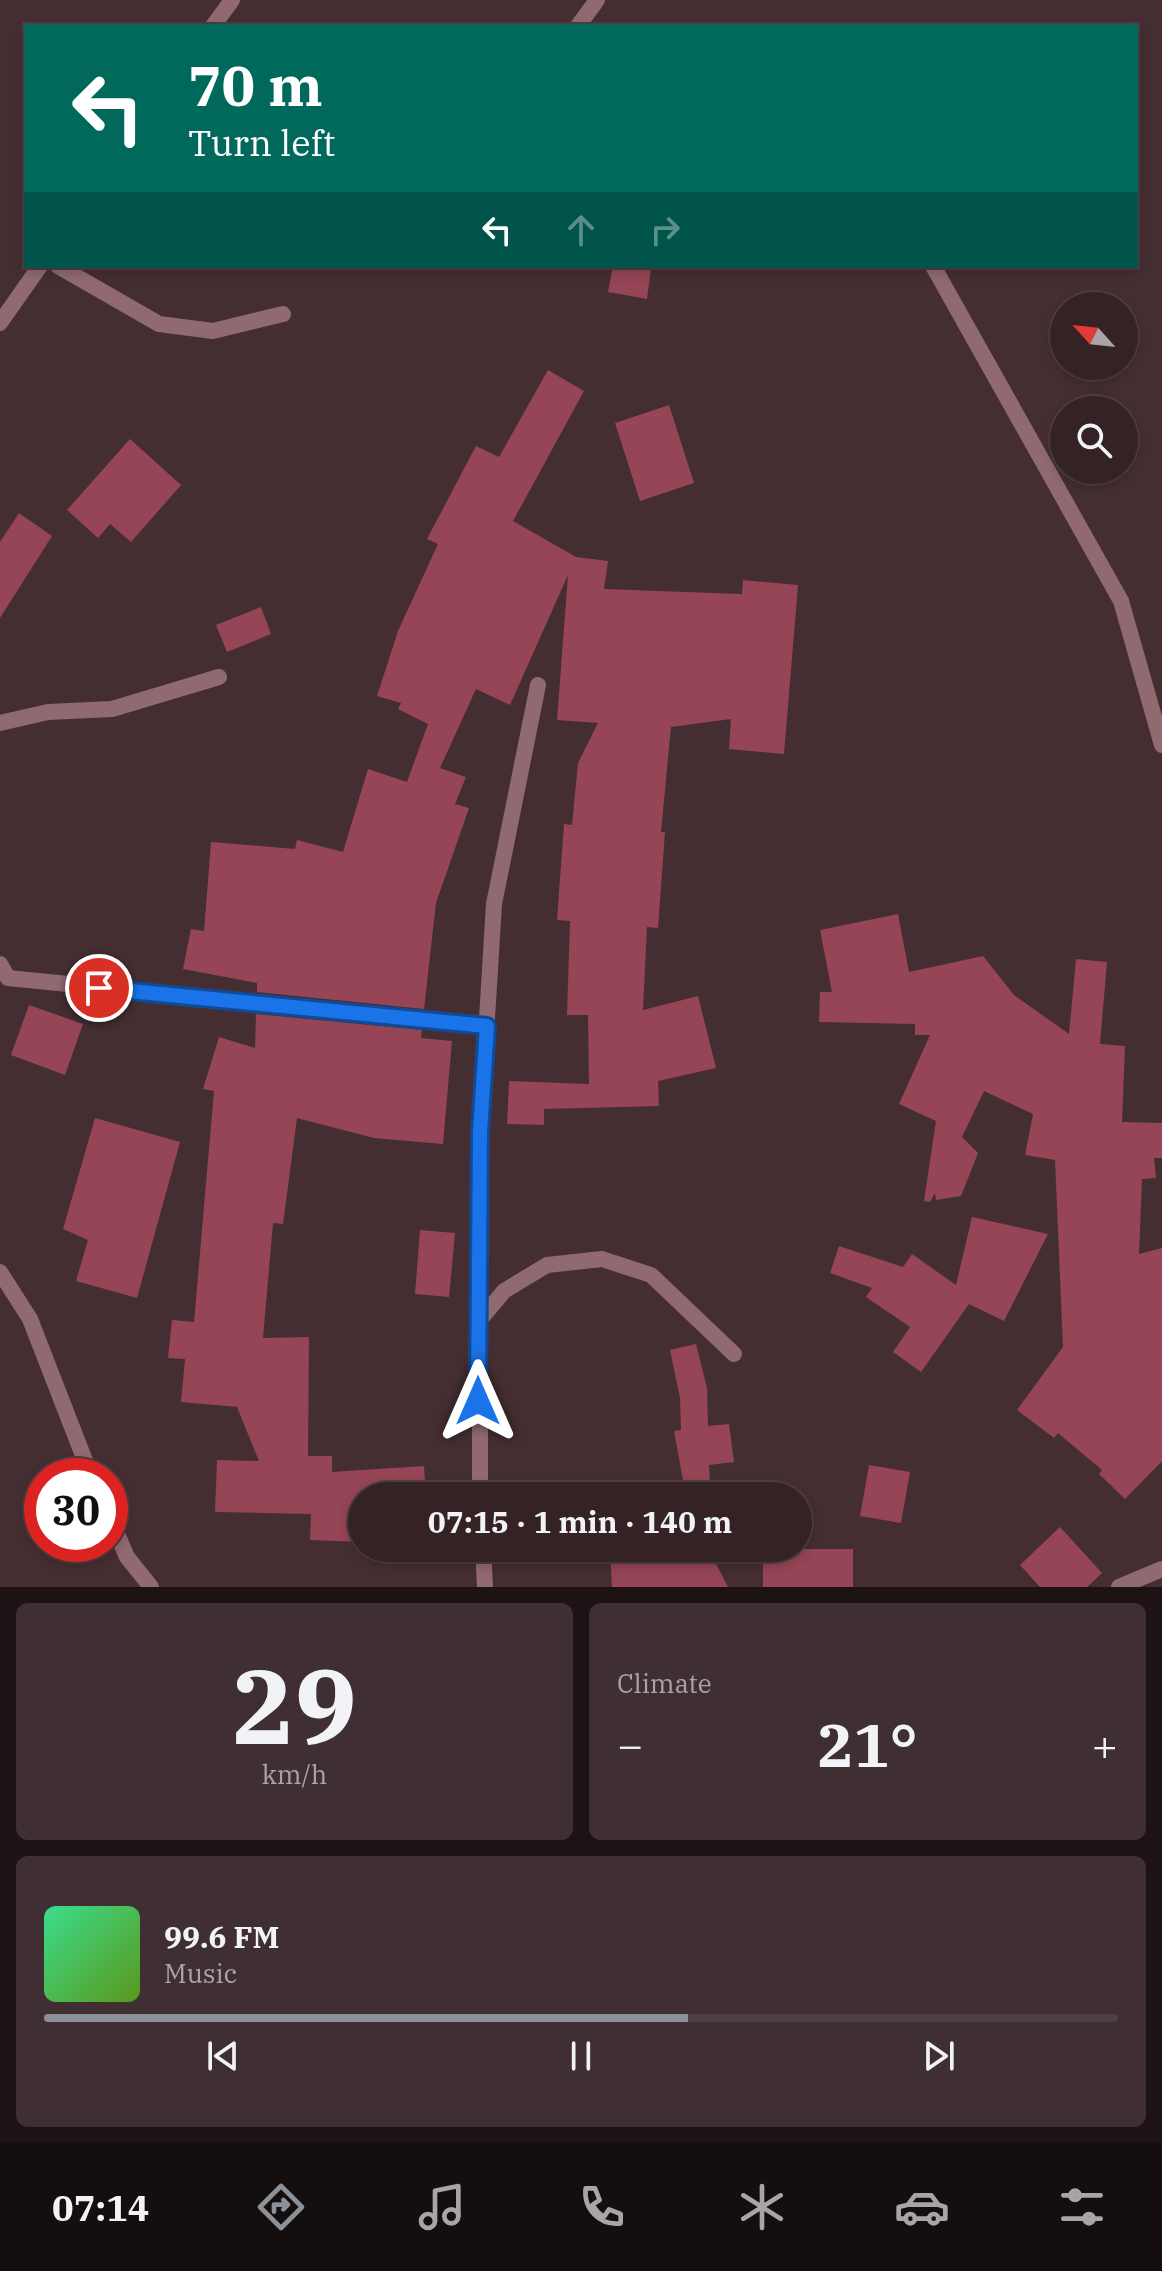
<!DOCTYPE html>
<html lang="en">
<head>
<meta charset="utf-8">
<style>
  body { margin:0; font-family:"IBM Plex Serif",serif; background:#3f2f32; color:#f1f3f6; height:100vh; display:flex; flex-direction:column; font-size:30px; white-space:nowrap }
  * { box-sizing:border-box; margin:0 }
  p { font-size:26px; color:#a9a4a7 }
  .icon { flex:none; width:44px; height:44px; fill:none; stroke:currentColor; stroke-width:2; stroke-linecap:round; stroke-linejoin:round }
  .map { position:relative; height:1587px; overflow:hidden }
  .sheet { display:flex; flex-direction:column; gap:16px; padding:16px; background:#1d1314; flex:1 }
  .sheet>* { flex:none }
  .top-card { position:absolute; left:24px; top:24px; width:1114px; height:244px; border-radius:0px; box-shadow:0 4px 12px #0003,0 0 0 2px #4e3f42; background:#00695c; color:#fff; overflow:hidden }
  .needle { width:52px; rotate:297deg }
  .buttons { position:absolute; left:1050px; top:292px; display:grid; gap:16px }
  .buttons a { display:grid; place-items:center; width:88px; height:88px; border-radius:50%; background:#342225; box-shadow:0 4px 12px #0003,0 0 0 2px #4e3f42; font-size:40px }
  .speed { position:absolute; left:24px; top:1458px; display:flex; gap:16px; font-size:40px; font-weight:700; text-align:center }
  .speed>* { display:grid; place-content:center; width:104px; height:104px; border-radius:50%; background:#342225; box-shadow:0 4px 12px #0003,0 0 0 2px #4e3f42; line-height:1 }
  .speed .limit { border:12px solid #d22; background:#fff; color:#111 }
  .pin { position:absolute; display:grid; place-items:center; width:68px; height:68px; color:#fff; margin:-34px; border:4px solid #fff; border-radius:50%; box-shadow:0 2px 8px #0007 }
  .me { position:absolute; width:88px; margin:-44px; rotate:0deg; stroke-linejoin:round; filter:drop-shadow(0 0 6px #0008) }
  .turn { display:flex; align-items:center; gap:28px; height:168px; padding:0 32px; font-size:36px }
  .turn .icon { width:104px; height:104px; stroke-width:2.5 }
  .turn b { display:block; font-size:56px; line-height:68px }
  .lanes { display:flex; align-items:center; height:76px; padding:0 32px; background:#0003; justify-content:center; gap:40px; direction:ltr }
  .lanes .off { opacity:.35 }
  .big { font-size:60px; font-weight:800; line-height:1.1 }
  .sheet .tile { flex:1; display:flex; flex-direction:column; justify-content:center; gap:12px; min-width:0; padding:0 28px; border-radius:12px; background:#3f2f32 }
  .sheet .dial { align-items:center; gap:0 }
  .dial b { font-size:104px; line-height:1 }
  .song { display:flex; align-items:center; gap:24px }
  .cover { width:96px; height:96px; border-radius:12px; background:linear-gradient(135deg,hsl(150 70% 55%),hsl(90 70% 35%)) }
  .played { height:8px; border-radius:4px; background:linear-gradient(90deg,#8c9099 60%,#4e3f42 60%) }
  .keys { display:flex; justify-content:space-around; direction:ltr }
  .heat { display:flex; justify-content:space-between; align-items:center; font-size:44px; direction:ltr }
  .sheet .tiles { flex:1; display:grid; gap:16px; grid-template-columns:1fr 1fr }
  .tile:last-child { grid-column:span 2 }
  .trip { position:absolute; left:348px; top:1482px; width:464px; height:80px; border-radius:40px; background:#342225; box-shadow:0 4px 12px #0003,0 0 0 2px #4e3f42; font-weight:800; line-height:80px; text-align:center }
  .tabs { display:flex; height:128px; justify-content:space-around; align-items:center; background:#150e0f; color:#a9a4a7 }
  .tabs .icon { width:56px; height:56px }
  .tabs .active { color:#8c9099 }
  .tabs b { font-size:36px; color:#f1f3f6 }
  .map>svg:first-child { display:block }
  .building { fill:#954555 }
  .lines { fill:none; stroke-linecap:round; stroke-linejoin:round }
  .minor { stroke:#906a70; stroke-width:16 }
  .route-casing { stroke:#114b97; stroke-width:20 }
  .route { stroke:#1a73e8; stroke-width:14 }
</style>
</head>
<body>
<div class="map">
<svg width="1162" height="1587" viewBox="0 0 1162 1587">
  <rect width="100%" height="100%" fill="#452e31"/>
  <path class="building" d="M613,266L651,269L647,299L608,292Z
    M548,370L584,391L513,521L576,557L608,561L604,589L742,594L743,580L798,585L784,754L729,749L731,719L671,727L661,832H665L658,928L647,927L643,1010L698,996L716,1068L658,1081L659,1106L544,1109V1125L507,1124L509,1081L589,1084L588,1015H567L570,921L557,920L564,824L572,825L578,763L598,723L557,720L568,575L510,705L476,689L440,768L466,777L455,804L469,808L436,903L424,1009L257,992V983L183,969L191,929L204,931L211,842L295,849L297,840L343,852L368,769L407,782L428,724L398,709L401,703L377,696L398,631L438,544L427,539L476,446L499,457Z
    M669,405L694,483L640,501L615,423Z
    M130,439L181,485L131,542L110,524L98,538L67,510Z
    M19,513L52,536L0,618V542Z
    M261,607L271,634L227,652L216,625Z
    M898,914L909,972L983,956L1014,995L1069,1034L1076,959L1107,962L1100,1044L1125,1046L1122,1122L1162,1123V1158H1154L1156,1178L1142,1179L1139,1254L1162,1248V1461L1125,1499L1099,1474L1102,1470L1058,1433L1054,1438L1017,1410L1063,1347L1055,1160L1025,1155L1033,1114L984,1091L962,1137L978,1153L961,1196L936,1200L935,1193L930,1202L924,1201L936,1121L899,1104L930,1035H915V1024L819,1022L820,992H832L820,930Z
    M29,1005L83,1024L65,1075L11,1055Z
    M256,1014L422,1030L421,1038L452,1041L443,1144L374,1138L297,1118L283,1224L273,1223L263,1338L309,1337L308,1456H332V1472L424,1466L426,1496H362V1542L310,1540L311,1514L215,1512L217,1460L259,1461L237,1407L181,1402L185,1359L168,1358L172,1320L194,1322L214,1091L203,1089L219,1037L255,1048Z
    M95,1118L180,1142L137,1298L76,1281L88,1240L63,1229Z
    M972,1217L1048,1234L1004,1321L969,1304L921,1372L893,1352L910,1327L866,1297L872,1288L830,1273L839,1246L903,1267L912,1254L956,1285Z
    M420,1230L455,1233L449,1297L415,1294Z
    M696,1344L707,1388L708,1426L729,1424L734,1462L709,1465L710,1485L684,1486L674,1431L681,1430L680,1398L670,1350Z
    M869,1465L910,1472L901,1523L860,1516Z
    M1060,1527L1102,1573L1087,1587H1040L1020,1565Z
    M610,1548H639L640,1555L711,1554L728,1587H612Z
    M763,1549H853V1587H763Z"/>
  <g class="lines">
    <path class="minor" d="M213,26L232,0
      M578,26L597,0
      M58,266L159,324L213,331L283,314
      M933,266L1121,601L1162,745
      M0,323L40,266
      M0,723L48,712L112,709L219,677
      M0,964L8,978L487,1026
      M0,1272L30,1319L91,1476
      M479,1321L504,1291L547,1265L602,1259L651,1275L734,1354
      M480,1496V1132L494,904L538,685
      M110,1518L127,1557L151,1587
      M483,1548L485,1587
      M1119,1587L1162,1569"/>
  </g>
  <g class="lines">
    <defs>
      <path id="route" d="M99,988L487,1026L480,1132L478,1401"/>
    </defs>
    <use href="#route" class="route-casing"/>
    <use href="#route" class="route"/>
  </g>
</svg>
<div class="buttons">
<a><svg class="needle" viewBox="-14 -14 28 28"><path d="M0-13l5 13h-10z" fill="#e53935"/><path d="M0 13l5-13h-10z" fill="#a9a4a7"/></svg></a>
<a><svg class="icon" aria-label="search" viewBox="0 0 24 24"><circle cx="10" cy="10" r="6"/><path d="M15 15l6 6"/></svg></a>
</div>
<div class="speed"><div class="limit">30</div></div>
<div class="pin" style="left:99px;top:988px;background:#d93025"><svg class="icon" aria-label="arrive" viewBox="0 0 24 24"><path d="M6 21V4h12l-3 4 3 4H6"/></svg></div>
<svg class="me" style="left:478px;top:1401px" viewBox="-20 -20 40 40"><path d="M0-17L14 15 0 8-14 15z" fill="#1a73e8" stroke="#fff" stroke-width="4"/></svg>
<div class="trip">07:15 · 1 min · 140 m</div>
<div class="top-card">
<div class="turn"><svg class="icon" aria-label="left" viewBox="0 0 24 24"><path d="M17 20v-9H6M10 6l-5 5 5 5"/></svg><div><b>70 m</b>Turn left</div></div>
<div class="lanes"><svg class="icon" aria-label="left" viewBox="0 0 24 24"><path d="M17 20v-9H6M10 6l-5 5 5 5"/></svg><svg class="icon off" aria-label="ahead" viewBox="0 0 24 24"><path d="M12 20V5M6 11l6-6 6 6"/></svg><svg class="icon off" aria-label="right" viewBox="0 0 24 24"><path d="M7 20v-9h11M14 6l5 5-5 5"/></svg></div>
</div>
</div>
<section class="sheet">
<div class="tiles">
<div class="tile dial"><b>29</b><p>km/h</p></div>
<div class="tile"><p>Climate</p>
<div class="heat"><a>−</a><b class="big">21°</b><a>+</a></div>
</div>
<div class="tile">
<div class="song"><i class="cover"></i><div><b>99.6 FM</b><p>Music</p></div></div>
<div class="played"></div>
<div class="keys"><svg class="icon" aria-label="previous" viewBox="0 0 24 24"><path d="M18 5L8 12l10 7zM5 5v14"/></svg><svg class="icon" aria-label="pause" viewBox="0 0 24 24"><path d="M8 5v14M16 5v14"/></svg><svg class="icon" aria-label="next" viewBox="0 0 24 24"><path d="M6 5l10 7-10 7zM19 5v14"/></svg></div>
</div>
</div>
</section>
<nav class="tabs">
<b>07:14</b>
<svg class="icon active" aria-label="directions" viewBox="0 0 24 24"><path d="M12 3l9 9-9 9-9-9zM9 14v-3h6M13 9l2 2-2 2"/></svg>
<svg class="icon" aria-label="music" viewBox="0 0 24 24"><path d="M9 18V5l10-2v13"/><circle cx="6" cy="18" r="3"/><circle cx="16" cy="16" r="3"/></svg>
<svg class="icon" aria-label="phone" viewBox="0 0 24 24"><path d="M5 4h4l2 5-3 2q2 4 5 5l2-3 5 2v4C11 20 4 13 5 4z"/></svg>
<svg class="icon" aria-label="climate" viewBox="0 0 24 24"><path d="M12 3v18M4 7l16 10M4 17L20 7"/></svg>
<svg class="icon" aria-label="car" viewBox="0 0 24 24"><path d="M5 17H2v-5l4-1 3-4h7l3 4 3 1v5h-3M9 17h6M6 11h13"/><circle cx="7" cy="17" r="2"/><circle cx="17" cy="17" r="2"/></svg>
<svg class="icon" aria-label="filters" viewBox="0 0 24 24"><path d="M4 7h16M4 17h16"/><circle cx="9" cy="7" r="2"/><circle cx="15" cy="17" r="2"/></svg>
</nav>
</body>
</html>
